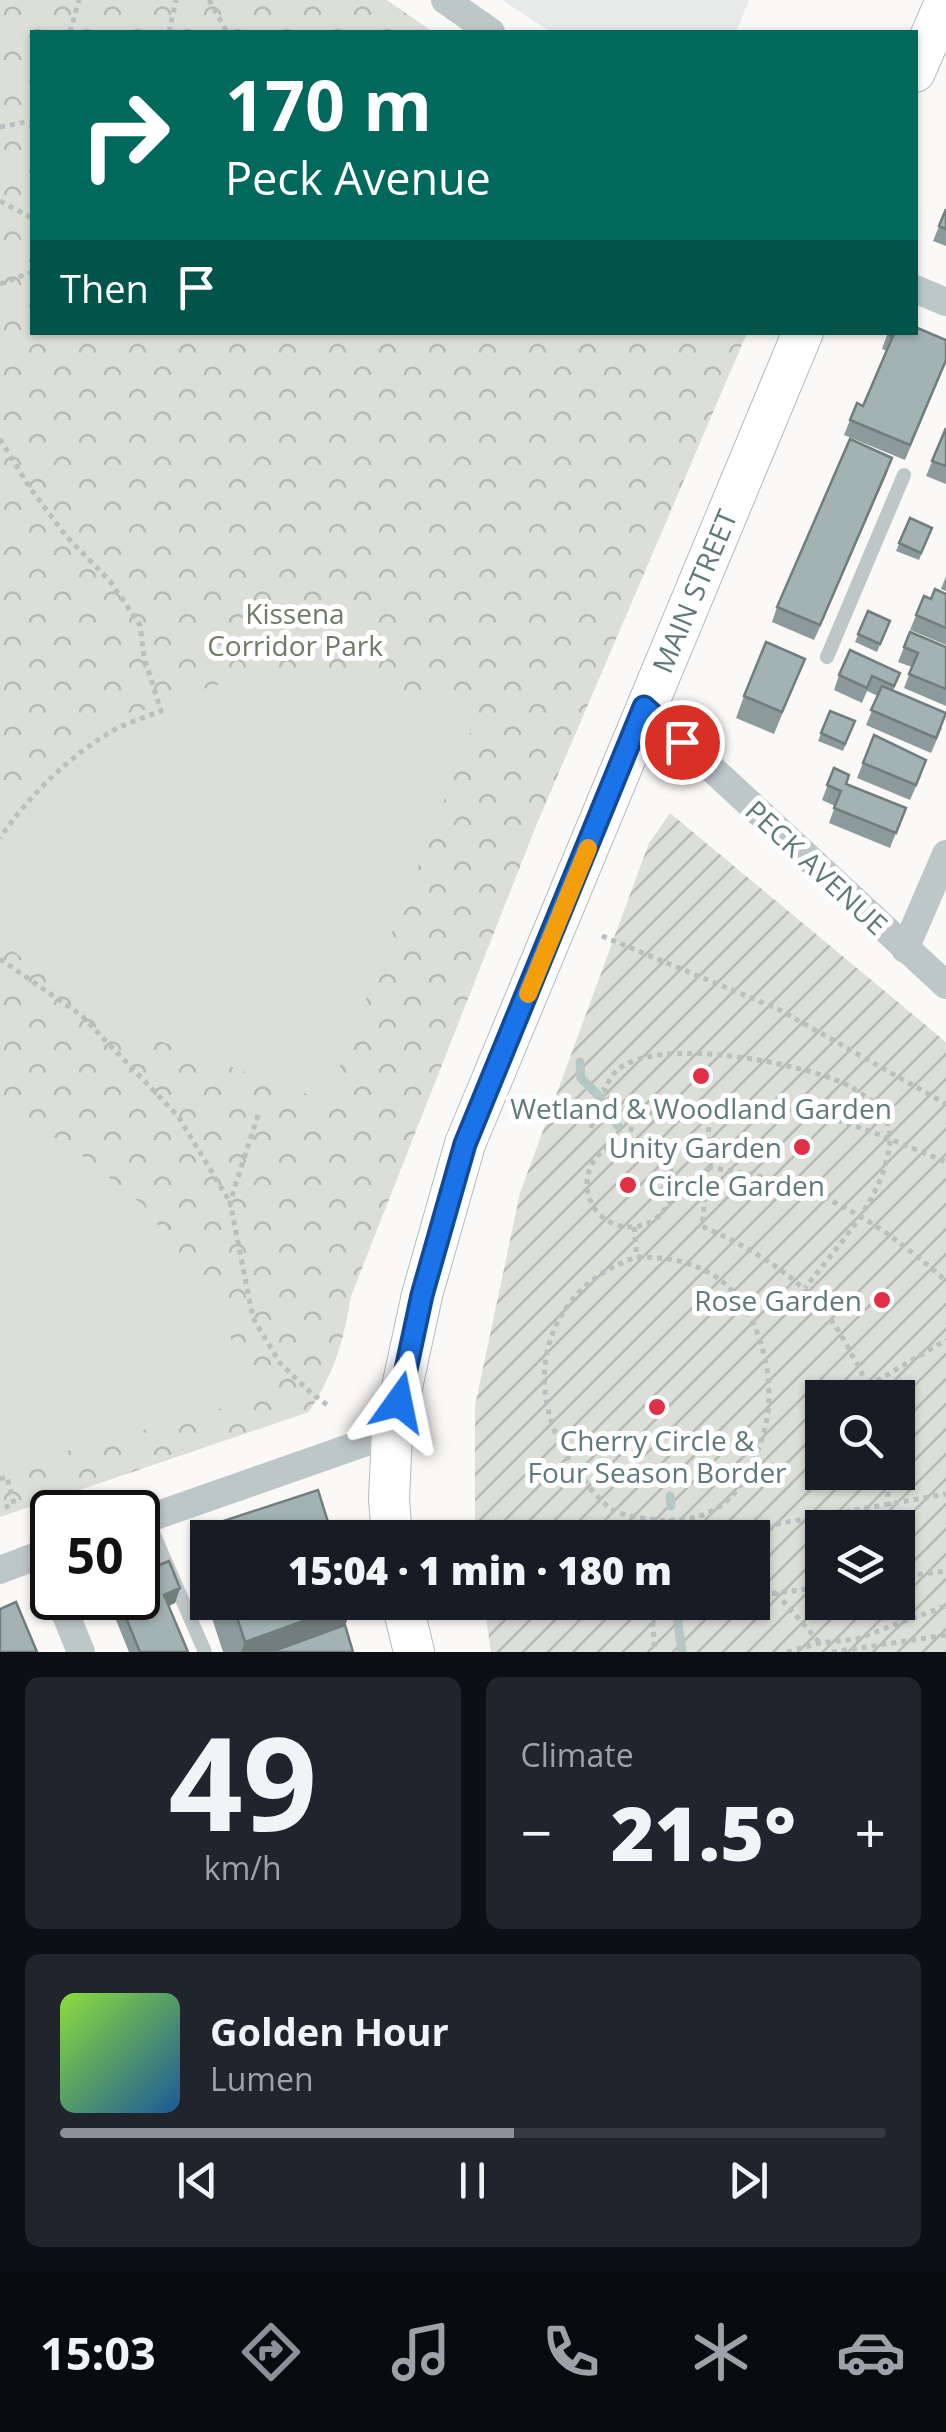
<!DOCTYPE html>
<html lang="en">
<head>
<meta charset="utf-8">
<style>
  body { margin:0; font-family:"Open Sans",sans-serif; background:#20242c; color:#f1f3f6; height:100vh; display:flex; flex-direction:column; font-size:38px; white-space:nowrap }
  * { box-sizing:border-box; margin:0 }
  p { font-size:32px; color:#9ea1a6 }
  .icon { flex:none; width:55px; height:55px; fill:none; stroke:currentColor; stroke-width:2; stroke-linecap:round; stroke-linejoin:round }
  .map { position:relative; height:1652px; overflow:hidden }
  .panel { display:flex; flex-direction:column; gap:25px; padding:25px; background:#0d0f14; flex:1 }
  .panel>* { flex:none }
  .guide { position:absolute; left:30px; top:30px; width:888px; height:305px; border-radius:0px; box-shadow:0 2px 8px #0004; background:#00695c; color:#fff; overflow:hidden }
  .buttons { position:absolute; left:805px; top:1380px; display:grid; gap:20px }
  .buttons a { display:grid; place-items:center; width:110px; height:110px; border-radius:0px; background:#171b24; box-shadow:0 2px 8px #0004; font-size:50px }
  .speed { position:absolute; left:30px; top:1490px; display:flex; gap:20px; font-size:50px; font-weight:700; text-align:center }
  .speed>* { display:grid; place-content:center; width:130px; height:130px; border-radius:50%; background:#171b24; box-shadow:0 2px 8px #0004; line-height:1 }
  .speed .limit { border:5px solid #111; border-radius:15px; background:#fff; color:#111 }
  .pin { position:absolute; display:grid; place-items:center; width:85px; height:85px; color:#fff; margin:-42px; border:5px solid #fff; border-radius:50%; box-shadow:0 2px 10px #0007 }
  .me { position:absolute; width:110px; margin:-55px; rotate:12deg; stroke-linejoin:round; filter:drop-shadow(0 0 8px #0008) }
  .turn { display:flex; align-items:center; gap:35px; height:210px; padding:0 30px; font-size:45px }
  .turn .icon { width:130px; height:130px; stroke-width:2.5 }
  .turn b { display:block; font-size:70px; line-height:85px }
  .then { display:flex; align-items:center; height:95px; padding:0 30px; background:#0003; gap:20px; font-size:38px }
  .big { font-size:75px; font-weight:800; line-height:1.1 }
  .panel .tile { flex:1; display:flex; flex-direction:column; justify-content:center; gap:15px; min-width:0; padding:0 35px; border-radius:15px; background:#20242c }
  .panel .dial { align-items:center; gap:0 }
  .dial b { font-size:130px; line-height:1 }
  .song { display:flex; align-items:center; gap:30px }
  .cover { width:120px; height:120px; border-radius:15px; background:linear-gradient(135deg,hsl(90 70% 55%),hsl(210 70% 35%)) }
  .played { height:10px; border-radius:5px; background:linear-gradient(90deg,#8c9099 55%,#363941 55%) }
  .keys { display:flex; justify-content:space-around; direction:ltr }
  .heat { display:flex; justify-content:space-between; align-items:center; font-size:55px; direction:ltr }
  .panel .tiles { flex:1; display:grid; gap:25px; grid-template-columns:1fr 1fr }
  .tile:last-child { grid-column:span 2 }
  .trip { position:absolute; left:190px; top:1520px; width:580px; height:100px; border-radius:0px; background:#171b24; box-shadow:0 2px 8px #0004; font-weight:800; line-height:100px; text-align:center }
  .tab-bar { display:flex; height:160px; justify-content:space-around; align-items:center; background:#090b0e; color:#9ea1a6 }
  .tab-bar .icon { width:70px; height:70px }
  .tab-bar .current { color:#8c9099 }
  .tab-bar b { font-size:45px; color:#f1f3f6 }
  .map>svg:first-child { display:block }
  .built { fill:#e8e9e9 }
  .park { fill:url(#park-crowns) }
  .garden { fill:url(#garden-furrows); fill-rule:evenodd }
  .pitch { fill:#dcdfd7 }
  .lines { fill:none; stroke-linecap:round; stroke-linejoin:round }
  .stream { stroke:#b6c8c6; stroke-width:9 }
  .secondary-casing { stroke:#b1bcbd; stroke-width:42 }
  .path { stroke:#b9c0c0; stroke-width:5; stroke-dasharray:5 5; stroke-linecap:butt }
  .service { stroke:#bec7c8; stroke-width:14 }
  .minor { stroke:#bec7c8; stroke-width:28 }
  .secondary { stroke:#fff; stroke-width:40 }
  .wall { fill:#8c9a9b }
  .shaded-wall { fill:#727d7e }
  .building { fill:#a3b3b4; stroke:#727d7e; stroke-width:2.5 }
  .route-casing { stroke:#114b97; stroke-width:25 }
  .route { stroke:#1a73e8; stroke-width:18 }
  .slow { stroke:#f59e0b; stroke-width:18 }
  .poi-dot { fill:#e22f46; stroke:#fff; stroke-width:4 }
  .labels { text-anchor:middle; dominant-baseline:central; stroke-width:10; stroke-linejoin:round; paint-order:stroke }
  .street-label { font-size:28px; fill:#607a7c; stroke:#fff }
  .park-label { font-size:28px; fill:#707a64; stroke:#fff }
  .poi-label { font-size:28px; fill:#607a7c; stroke:#fff }
</style>
</head>
<body>
<div class="map">
<svg width="946" height="1652" viewBox="0 0 946 1652">
  <defs>
    <pattern id="park-crowns" width="20" height="18" patternUnits="userSpaceOnUse" patternTransform="scale(2.5)"><rect width="20" height="18" fill="#dcdfd7"/><path d="M2 6a3 3 0 1 1 6 0M12 15a3 3 0 1 1 6 0" fill="none" stroke="#b6bab3"/></pattern>
    <pattern id="garden-furrows" width="10" height="10" patternUnits="userSpaceOnUse" patternTransform="scale(2.5)"><rect width="10" height="10" fill="#dcdfd7"/><path d="M-1 1l2-2M0 10L10 0M9 11l2-2" fill="none" stroke="#b6bab3"/></pattern>
  </defs>
  <rect width="100%" height="100%" fill="#faf9f7"/>
  <path class="built" d="M502,0H749L736,32H551Z"/>
  <path class="park" d="M0,0H387L433,32H32V332L747,333L536,826L351,1296C343,1344 335,1371 309,1412L0,1517Z"/>
  <path class="garden" d="M670,813L946,1042V1652H491L484,1603L752,1602V1538L475,1537V1406L520,1193L649,843ZM822,1398H898V1472H822ZM822,1528H898V1602H822Z"/>
  <path class="pitch" d="M269,669L355,678L480,708L326,1101L118,1026L0,942V820L4,813L80,740L163,701Z
    M0,1110L68,1144L143,1205L212,1298L259,1398L0,1470Z"/>
  <g class="lines">
    <path class="stream" d="M580,1062L581,1078L598,1095L618,1126
      M670,1496L671,1506
      M670,1535L671,1523
      M677,1615L682,1652"/>
    <defs>
      <path id="secondary" d="M915,72L946,0
        M392,1538L389,1499L392,1433L422,1295L465,1144L803,332
        M402,1602L414,1652"/>
    </defs>
    <use href="#secondary" class="secondary-casing"/>
    <path class="path" d="M209,0L227,32
      M70,32L79,0
      M169,32L176,0
      M0,127L32,121
      M0,201L32,218
      M0,284L32,272
      M0,439L28,485L66,536L110,581L140,625L144,657L161,711C144,718 125,723 109,733C66,759 28,797 0,838
      M602,936L778,1009L946,1104
      M0,959L81,1015L178,1116L230,1202
      M709,1107L708,1167L702,1226C768,1256 819,1288 852,1355C860,1369 867,1382 871,1398
      M258,1115L230,1202L253,1318L280,1363L311,1393L330,1407
      M636,1116L615,1106L604,1089C608,1083 612,1075 617,1070C658,1035 801,1063 845,1084C859,1091 872,1101 884,1110C886,1120 891,1132 890,1141C885,1198 838,1245 805,1288
      M591,1128L595,1115L612,1102
      M587 1184a43 43 0 1 1 86 0a43 43 0 1 1-86 0Z
      M627,1141L636,1116C686,1104 747,1101 799,1111C849,1120 899,1143 946,1162
      M708,1167C737,1172 766,1176 793,1185C852,1205 901,1241 946,1281
      M634,1227L637,1257
      M637,1257C663,1257 686,1260 710,1273C758,1300 778,1377 765,1428C749,1487 723,1525 657,1520C644,1519 625,1516 613,1510C599,1501 587,1484 577,1471C518,1392 540,1289 637,1257Z
      M868,1386L946,1340
      M885,1472L892,1528
      M0,1479L7,1477L14,1504L0,1509
      M644,1519L645,1538
      M697,1538L946,1494
      M898,1577L946,1571
      M776,1593L820,1643
      M752,1596L822,1587
      M651,1602L655,1652
      M453,1604L460,1602
      M652,1609L699,1602
      M787,1652L820,1643L856,1639L946,1606
      M832,1652L946,1635
      M945,1652H946"/>
    <path class="service" d="M827,657L904,475
      M147,1519L205,1652"/>
    <path class="minor" d="M445,0L491,32
      M915,289L946,302
      M645,707L946,985
      M905,949L946,854
      M138,1522L392,1433
      M0,1570L52,1550
      M59,1598L81,1652"/>
    <use href="#secondary" class="secondary"/>
  </g>
  <path class="wall" d="M946,209V246L933,241Z
    M888,332L946,362L905,460L844,435L850,420L863,406L887,351L882,349Z
    M946,428V484L926,476Z
    M887,473L814,640L772,622L777,607Z
    M910,518L932,528L919,560L896,551Z
    M946,576V591L941,589Z
    M946,594V645L910,630L924,596L931,599Z
    M868,611L890,621L877,652L855,642Z
    M910,632L946,647V706L904,688L912,667L898,662Z
    M805,659L774,734L736,718L744,696Z
    M900,673L893,691L942,728L931,753L866,725L878,696L867,691L862,703L834,690L839,675Z
    M830,711L855,721L843,751L818,741Z
    M874,735L921,775L910,800L857,778Z
    M834,768L846,784L906,808L890,848L829,823L835,806L822,800Z
    M208,1526L333,1538H208V1602H353L345,1625L353,1652H223L194,1563Z
    M180,1588L175,1603L169,1606L188,1652H129L107,1598H138Z"/>
  <path class="shaded-wall" d="M892,458L887,473L814,640L820,625Z
    M180,1588L175,1603L159,1610L164,1595Z
    M353,1603L340,1640L307,1652H241L245,1642Z"/>
  <path class="building" d="M946,209V229L939,226Z
    M915,327L946,340V360L910,445L850,420L857,403L863,406L893,336L888,334V332H915Z
    M946,428V466L932,461Z
    M850,439L892,458L820,625L777,607Z
    M910,518L932,528L921,553L899,543Z
    M935,589L946,594V628L916,615L924,596L931,599Z
    M868,611L890,621L880,644L858,634Z
    M910,632L946,647V689L909,674L918,653L904,647Z
    M766,642L805,659L782,712L744,696Z
    M850,650L900,673L894,686L872,676L867,688L839,675Z
    M882,686L946,713L936,738L871,710Z
    M830,711L855,721L845,744L821,733Z
    M874,735L926,760L916,785L863,763Z
    M834,768L849,775L846,784L906,808L896,833L834,808L841,791L827,785Z
    M318,1490L333,1538H211L208,1526Z
    M169,1561L180,1588L164,1595L188,1652H140L118,1598H138V1574Z
    M16,1602L37,1652H0V1609Z
    M232,1602H353V1603L245,1642Z
    M345,1625L353,1652H271Z"/>
  <g class="lines">
    <defs>
      <path id="route" d="M399,1402L422,1295L465,1144L644,707L682,742"/>
    </defs>
    <use href="#route" class="route-casing"/>
    <use href="#route" class="route"/>
    <path class="slow" d="M528,994L588,848"/>
  </g>
  <g class="poi-dot">
    <circle cx="701" cy="1076" r="10"/>
    <circle cx="802" cy="1147" r="10"/>
    <circle cx="628" cy="1185" r="10"/>
    <circle cx="882" cy="1300" r="10"/>
    <circle cx="657" cy="1407" r="10"/>
  </g>
  <g class="labels">
    <g class="street-label">
      <text transform="translate(694 591) rotate(-67)">MAIN STREET</text>
      <text transform="translate(817 867) rotate(43)">PECK AVENUE</text>
    </g>
    <g class="park-label">
      <text x="295" y="613">Kissena<tspan x="295" dy="32">Corridor Park</tspan></text>
    </g>
    <g class="poi-label">
      <text x="701" y="1108">Wetland &amp; Woodland Garden</text>
      <text x="782" y="1147" text-anchor="end">Unity Garden</text>
      <text x="648" y="1185" text-anchor="start">Circle Garden</text>
      <text x="862" y="1300" text-anchor="end">Rose Garden</text>
      <text x="657" y="1440">Cherry Circle &amp;<tspan x="657" dy="32">Four Season Border</tspan></text>
    </g>
  </g>
</svg>
<div class="buttons">
<a><svg class="icon" aria-label="search" viewBox="0 0 24 24"><circle cx="10" cy="10" r="6"/><path d="M15 15l6 6"/></svg></a>
<a><svg class="icon" aria-label="layers" viewBox="0 0 24 24"><path d="M12 4l9 5-9 5-9-5zM3 14l9 5 9-5"/></svg></a>
</div>
<div class="speed"><div class="limit">50</div></div>
<div class="pin" style="left:682px;top:742px;background:#d93025"><svg class="icon" aria-label="arrive" viewBox="0 0 24 24"><path d="M6 21V4h12l-3 4 3 4H6"/></svg></div>
<svg class="me" style="left:399px;top:1402px" viewBox="-20 -20 40 40"><path d="M0-17L14 15 0 8-14 15z" fill="#1a73e8" stroke="#fff" stroke-width="4"/></svg>
<div class="trip">15:04 · 1 min · 180 m</div>
<div class="guide">
<div class="turn"><svg class="icon" aria-label="right" viewBox="0 0 24 24"><path d="M7 20v-9h11M14 6l5 5-5 5"/></svg><div><b>170 m</b>Peck Avenue</div></div>
<div class="then">Then<svg class="icon" aria-label="arrive" viewBox="0 0 24 24"><path d="M6 21V4h12l-3 4 3 4H6"/></svg></div>
</div>
</div>
<section class="panel">
<div class="tiles">
<div class="tile dial"><b>49</b><p>km/h</p></div>
<div class="tile"><p>Climate</p>
<div class="heat"><a>−</a><b class="big">21.5°</b><a>+</a></div>
</div>
<div class="tile">
<div class="song"><i class="cover"></i><div><b>Golden Hour</b><p>Lumen</p></div></div>
<div class="played"></div>
<div class="keys"><svg class="icon" aria-label="previous" viewBox="0 0 24 24"><path d="M18 5L8 12l10 7zM5 5v14"/></svg><svg class="icon" aria-label="pause" viewBox="0 0 24 24"><path d="M8 5v14M16 5v14"/></svg><svg class="icon" aria-label="next" viewBox="0 0 24 24"><path d="M6 5l10 7-10 7zM19 5v14"/></svg></div>
</div>
</div>
</section>
<nav class="tab-bar">
<b>15:03</b>
<svg class="icon current" aria-label="directions" viewBox="0 0 24 24"><path d="M12 3l9 9-9 9-9-9zM9 14v-3h6M13 9l2 2-2 2"/></svg>
<svg class="icon" aria-label="music" viewBox="0 0 24 24"><path d="M9 18V5l10-2v13"/><circle cx="6" cy="18" r="3"/><circle cx="16" cy="16" r="3"/></svg>
<svg class="icon" aria-label="phone" viewBox="0 0 24 24"><path d="M5 4h4l2 5-3 2q2 4 5 5l2-3 5 2v4C11 20 4 13 5 4z"/></svg>
<svg class="icon" aria-label="climate" viewBox="0 0 24 24"><path d="M12 3v18M4 7l16 10M4 17L20 7"/></svg>
<svg class="icon" aria-label="car" viewBox="0 0 24 24"><path d="M5 17H2v-5l4-1 3-4h7l3 4 3 1v5h-3M9 17h6M6 11h13"/><circle cx="7" cy="17" r="2"/><circle cx="17" cy="17" r="2"/></svg>
</nav>
</body>
</html>
